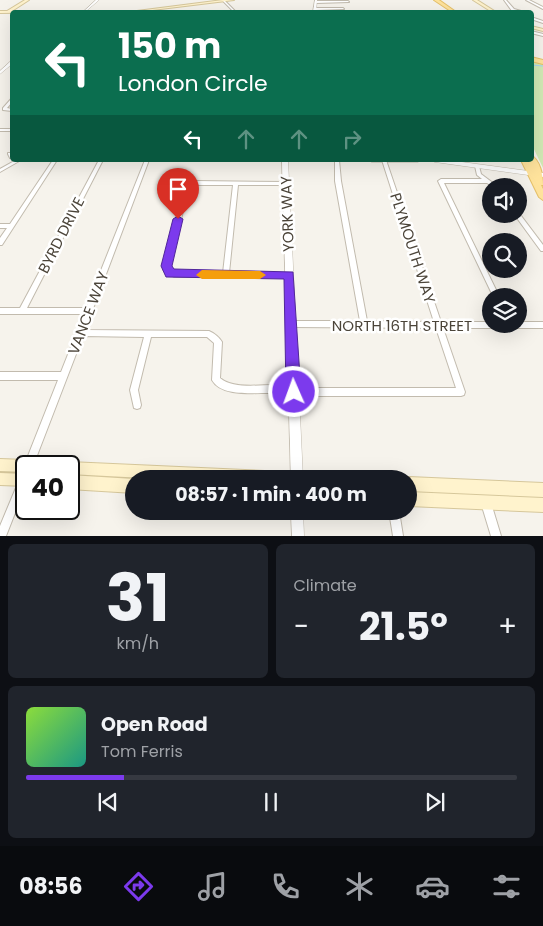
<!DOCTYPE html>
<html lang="en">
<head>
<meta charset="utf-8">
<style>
  body { margin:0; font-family:Poppins,sans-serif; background:#20242c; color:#f1f3f6; height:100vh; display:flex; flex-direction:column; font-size:19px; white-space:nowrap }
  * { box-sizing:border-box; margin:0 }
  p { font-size:16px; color:#9ea1a6 }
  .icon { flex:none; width:28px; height:28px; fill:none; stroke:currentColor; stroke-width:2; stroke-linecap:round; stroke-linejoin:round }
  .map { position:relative; height:536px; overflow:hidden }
  .details { display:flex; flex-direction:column; gap:8px; padding:8px; background:#0d0f14; flex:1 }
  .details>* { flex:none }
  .guide { position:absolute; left:10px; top:10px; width:524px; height:152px; border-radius:5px; box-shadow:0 5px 20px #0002; background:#0b6e4f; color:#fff; overflow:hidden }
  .tools { position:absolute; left:482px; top:178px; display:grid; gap:10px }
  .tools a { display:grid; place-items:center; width:45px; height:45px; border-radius:50%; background:#171b24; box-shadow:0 5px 20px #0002; font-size:25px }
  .speed { position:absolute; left:15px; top:455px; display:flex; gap:10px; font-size:25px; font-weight:700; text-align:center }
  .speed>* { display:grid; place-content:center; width:65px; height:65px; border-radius:50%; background:#171b24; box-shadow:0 5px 20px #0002; line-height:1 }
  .speed .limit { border:2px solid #111; border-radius:8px; background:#fff; color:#111 }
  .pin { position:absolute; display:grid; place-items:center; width:42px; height:42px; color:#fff; margin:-51px -21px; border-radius:50% 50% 50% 0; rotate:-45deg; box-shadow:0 0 5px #0007 }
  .pin .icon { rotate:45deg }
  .me { position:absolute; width:55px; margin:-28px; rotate:358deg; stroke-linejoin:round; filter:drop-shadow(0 0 4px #0008) }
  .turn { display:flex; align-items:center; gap:18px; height:105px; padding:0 25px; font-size:22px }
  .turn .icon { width:65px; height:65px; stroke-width:2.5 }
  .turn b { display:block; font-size:35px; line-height:42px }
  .lanes { display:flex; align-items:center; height:48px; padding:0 25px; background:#0003; justify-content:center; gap:25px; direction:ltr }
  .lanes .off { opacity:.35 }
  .big { font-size:38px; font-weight:700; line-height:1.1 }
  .details .card { flex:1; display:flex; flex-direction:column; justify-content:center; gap:8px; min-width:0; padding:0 18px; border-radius:8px; background:#20242c }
  .details .dial { align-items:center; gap:0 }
  .dial b { font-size:65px; line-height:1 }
  .song { display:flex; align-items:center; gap:15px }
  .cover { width:60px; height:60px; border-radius:8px; background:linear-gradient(135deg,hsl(90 70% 55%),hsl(170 70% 35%)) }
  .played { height:5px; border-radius:2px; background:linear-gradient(90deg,#7c3aed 20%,#363941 20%) }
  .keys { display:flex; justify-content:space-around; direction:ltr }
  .heat { display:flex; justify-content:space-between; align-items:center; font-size:28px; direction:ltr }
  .details .tiles { flex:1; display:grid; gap:8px; grid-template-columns:1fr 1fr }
  .card:last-child { grid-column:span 2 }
  .trip { position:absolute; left:125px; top:470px; width:292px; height:50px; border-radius:25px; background:#171b24; box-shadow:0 5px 20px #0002; font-weight:700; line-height:50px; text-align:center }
  .menu { display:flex; height:80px; justify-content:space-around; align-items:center; background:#090b0e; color:#9ea1a6 }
  .menu .icon { width:35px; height:35px }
  .menu .selected { color:#7c3aed }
  .menu b { font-size:22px; color:#f1f3f6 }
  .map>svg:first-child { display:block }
  .green { fill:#d2eab5 }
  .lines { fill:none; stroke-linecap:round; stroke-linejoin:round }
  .stream { stroke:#a9d4f2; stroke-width:1 }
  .minor-casing { stroke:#c2bbae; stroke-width:2 }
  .tertiary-casing { stroke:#c2bbae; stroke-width:1 }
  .secondary-casing { stroke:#d6c79b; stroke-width:2 }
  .primary-casing { stroke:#e6c16a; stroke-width:2 }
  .minor { fill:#fff; fill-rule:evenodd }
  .tertiary { fill:#fff; fill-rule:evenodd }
  .secondary { fill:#fff3cd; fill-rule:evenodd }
  .primary { fill:#ffe39c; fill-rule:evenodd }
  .route { fill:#7c3aed; stroke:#51269a }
  .slow { fill:#f59e0b }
  .labels { text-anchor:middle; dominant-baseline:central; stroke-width:5; stroke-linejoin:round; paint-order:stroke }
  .street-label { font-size:15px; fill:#4b4439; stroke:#fff }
</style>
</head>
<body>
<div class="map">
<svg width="543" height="536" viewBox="0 0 543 536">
  <rect width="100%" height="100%" fill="#f6f3ec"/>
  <path class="green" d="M531,63H543V168L531,143Z"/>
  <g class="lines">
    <path class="stream" d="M405,12L407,11
      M531,65L543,66"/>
    <defs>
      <path id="minor" d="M504,0H506L514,9L521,11V12L512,11Z
        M526,0H529L543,7V9Z
        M223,1H225L236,12H234Z
        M317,1H348L349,2L316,3Z
        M316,8H343L344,9L315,10Z
        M531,17L543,21V23L531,19Z
        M531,31L543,34V36L531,33Z
        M11,99H12V102L7,108L12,109V111L3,110V108Z
        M0,129H12V131H0Z
        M8,153H12V158H10L8,154Z
        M16,160H21L0,172V169Z
        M53,160H57L2,245H0V238L7,228H0V224H10Z
        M99,160H103L27,308H86L145,160H149L85,330L209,331C214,333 220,338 222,342L220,378C233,389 258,385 274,385C281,385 287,386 294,388H456L436,328L291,327L289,326L287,324L289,322L291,321H360L335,181V160H339L341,181L367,321L434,322L382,160H386L441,322H491V324H519V322H543V328H443L465,392L464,395L461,396H294C288,394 281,393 275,393C257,392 222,398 212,380L214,343L207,337H151L138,390L141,405L140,408L137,409L134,408L130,390L144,337L83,336L33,466H26V469L24,466L58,380H0V372H61L84,314H0V308H20Z
        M475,165H479V166L481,174L497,186H492L487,183H444L499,296H493L438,181L441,179H482L477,175L475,166Z
        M195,181L288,182L289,183L286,185H238L229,273H291L292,275L291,277H174L164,271L163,269L184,186ZM196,185H233L223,273H175L169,268L189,187Z
        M519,213L543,245V251H541L514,214H519Z
        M26,469V485L6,536H0V526L23,471Z
        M486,498L489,500L491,503L501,536H491L481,503L483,500Z
        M389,511H399L403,536H393Z"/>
      <path id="tertiary" d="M96,0H99L85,12H83Z
        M315,0H317L316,12H313Z
        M11,61H12V64L0,74V71Z
        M282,160H288L303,479H291Z
        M369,160H421L418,162H372Z
        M432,160H447L543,173V177L435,162Z
        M291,511H303L304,536H292Z"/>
      <path id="secondary" d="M25,0H29L12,11L78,12L0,13V11H7Z
        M223,0H234L136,12H129Z
        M473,0H477L496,12H492Z
        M531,26L543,29V31L531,28Z
        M0,459L26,460L30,462L32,466H26V472L0,471Z
        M69,462L308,473L313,474L314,479H163L69,474V466H63L65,464Z
        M0,473L26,474V486L0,485Z
        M69,475L134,479V493L69,489Z
        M409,477L543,483V497L409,491V479H406Z
        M409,492L543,498V512L409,506Z"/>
      <path id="primary" d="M434,0H439L456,12H452Z
        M531,57L543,60V64L531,61Z
        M531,155C540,160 543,175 543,185H541L543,189V200L539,197L521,160H531Z"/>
    </defs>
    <use href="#minor" class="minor-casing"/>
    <use href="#tertiary" class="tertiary-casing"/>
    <use href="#secondary" class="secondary-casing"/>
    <use href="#primary" class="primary-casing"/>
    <use href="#minor" class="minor"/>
    <use href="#tertiary" class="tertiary"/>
    <use href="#secondary" class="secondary"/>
    <use href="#primary" class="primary"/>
  </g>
  <path class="route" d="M178,216L183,219L172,266L174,269L293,272L301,392L299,397L294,399L288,397L286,392L284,279L166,277L161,266L173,219Z"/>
  <path class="slow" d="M202,270L260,271L266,275L260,279H202L196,275Z"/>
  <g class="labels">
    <g class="street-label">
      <text transform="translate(287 214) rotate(-92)">YORK WAY</text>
      <text transform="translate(61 235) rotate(-63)">BYRD DRIVE</text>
      <text transform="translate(413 248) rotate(72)">PLYMOUTH WAY</text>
      <text transform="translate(88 313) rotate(-69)">VANCE WAY</text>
      <text x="402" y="325">NORTH 16TH STREET</text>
    </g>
  </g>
</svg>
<div class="tools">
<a><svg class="icon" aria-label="sound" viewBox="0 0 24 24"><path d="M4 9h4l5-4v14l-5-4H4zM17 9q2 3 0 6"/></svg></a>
<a><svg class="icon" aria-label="search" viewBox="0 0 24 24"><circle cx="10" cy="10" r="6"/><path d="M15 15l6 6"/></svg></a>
<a><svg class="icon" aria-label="layers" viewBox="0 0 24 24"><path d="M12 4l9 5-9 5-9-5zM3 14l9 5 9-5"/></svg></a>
</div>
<div class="speed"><div class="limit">40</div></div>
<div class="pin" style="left:178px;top:219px;background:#d93025"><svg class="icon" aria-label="arrive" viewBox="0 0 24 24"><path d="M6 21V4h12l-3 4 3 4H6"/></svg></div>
<svg class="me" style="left:294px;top:392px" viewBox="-20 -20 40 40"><circle r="17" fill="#7c3aed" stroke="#fff" stroke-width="3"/><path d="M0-11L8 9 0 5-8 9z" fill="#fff"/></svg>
<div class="trip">08:57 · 1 min · 400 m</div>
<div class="guide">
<div class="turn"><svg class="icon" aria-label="left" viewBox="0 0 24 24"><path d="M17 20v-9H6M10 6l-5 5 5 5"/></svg><div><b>150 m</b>London Circle</div></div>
<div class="lanes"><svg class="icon" aria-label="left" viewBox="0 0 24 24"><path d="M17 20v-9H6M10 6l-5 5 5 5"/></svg><svg class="icon off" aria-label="ahead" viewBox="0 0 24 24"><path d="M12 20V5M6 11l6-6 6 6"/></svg><svg class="icon off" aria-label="ahead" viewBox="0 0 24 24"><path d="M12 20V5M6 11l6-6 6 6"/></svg><svg class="icon off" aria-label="right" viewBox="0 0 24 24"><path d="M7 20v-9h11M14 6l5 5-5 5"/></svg></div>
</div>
</div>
<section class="details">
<div class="tiles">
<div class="card dial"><b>31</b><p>km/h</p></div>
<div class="card"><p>Climate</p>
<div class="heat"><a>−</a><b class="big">21.5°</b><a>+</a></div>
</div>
<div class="card">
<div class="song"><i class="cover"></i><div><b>Open Road</b><p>Tom Ferris</p></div></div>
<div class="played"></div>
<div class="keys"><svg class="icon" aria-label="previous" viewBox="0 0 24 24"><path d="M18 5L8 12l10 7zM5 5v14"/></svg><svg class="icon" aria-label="pause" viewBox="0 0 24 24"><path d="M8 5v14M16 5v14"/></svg><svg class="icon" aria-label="next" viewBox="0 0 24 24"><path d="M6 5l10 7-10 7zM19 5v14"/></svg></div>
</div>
</div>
</section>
<nav class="menu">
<b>08:56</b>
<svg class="icon selected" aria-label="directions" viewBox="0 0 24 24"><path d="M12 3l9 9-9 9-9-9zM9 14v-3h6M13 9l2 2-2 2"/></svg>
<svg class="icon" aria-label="music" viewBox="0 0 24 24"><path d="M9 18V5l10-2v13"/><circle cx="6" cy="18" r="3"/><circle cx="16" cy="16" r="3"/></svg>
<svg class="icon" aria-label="phone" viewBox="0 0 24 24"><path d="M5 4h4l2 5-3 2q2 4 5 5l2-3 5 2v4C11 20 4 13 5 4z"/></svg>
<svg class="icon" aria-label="climate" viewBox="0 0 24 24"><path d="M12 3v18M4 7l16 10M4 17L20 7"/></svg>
<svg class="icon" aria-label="car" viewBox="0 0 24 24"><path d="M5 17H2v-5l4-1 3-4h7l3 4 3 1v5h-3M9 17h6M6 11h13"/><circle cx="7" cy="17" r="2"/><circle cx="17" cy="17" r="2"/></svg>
<svg class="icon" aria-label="filters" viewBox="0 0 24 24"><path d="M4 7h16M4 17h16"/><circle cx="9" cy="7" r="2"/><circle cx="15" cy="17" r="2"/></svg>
</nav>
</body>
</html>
